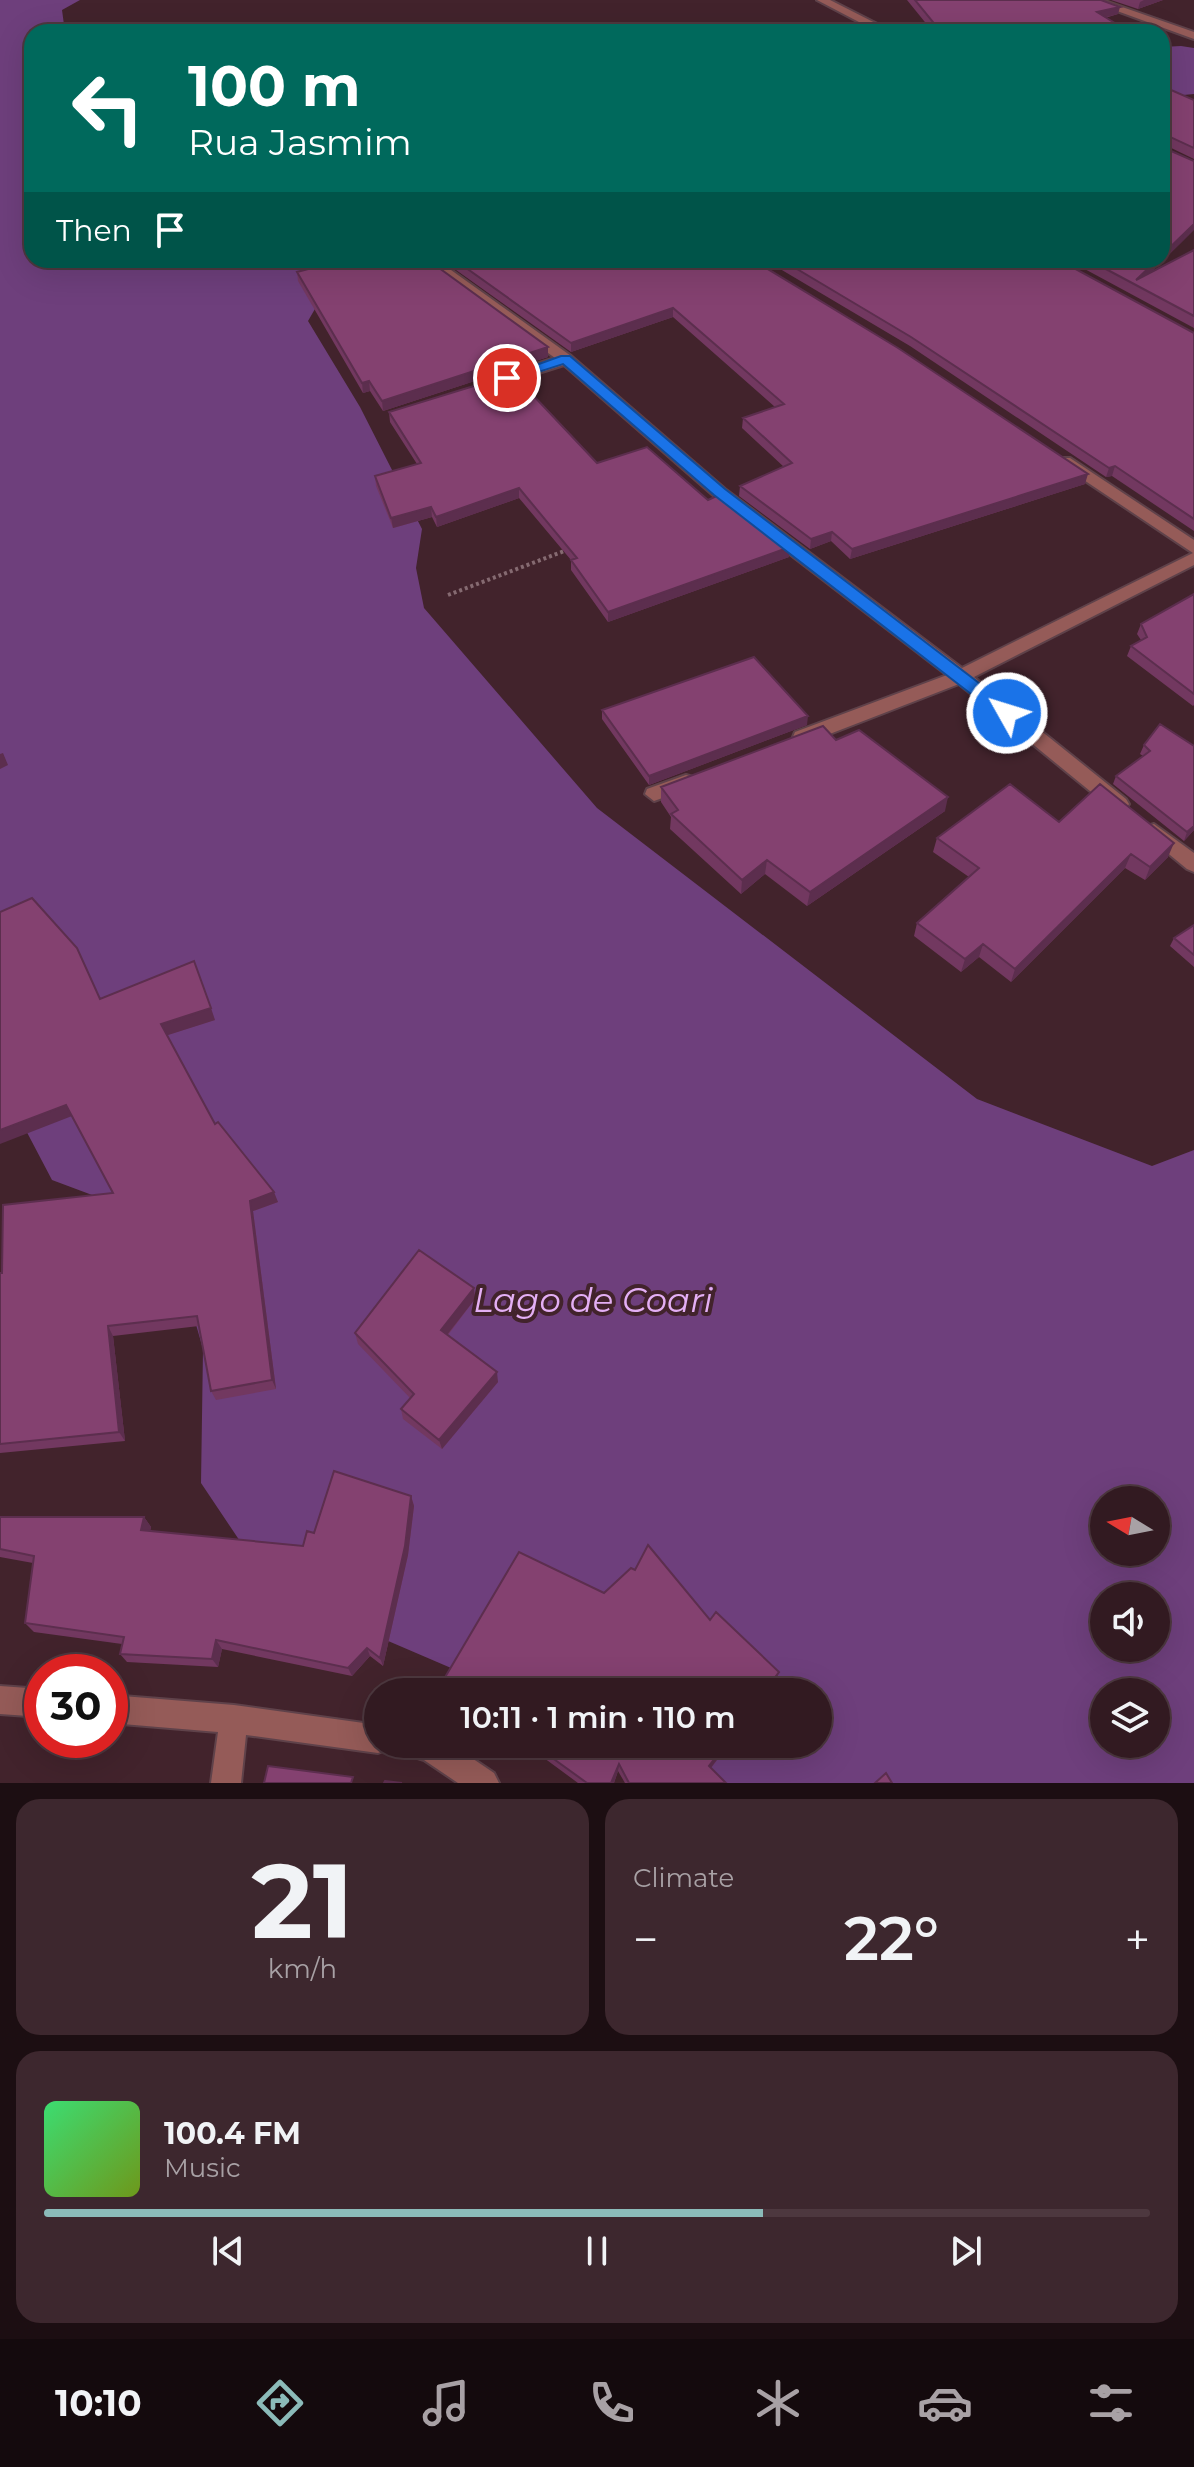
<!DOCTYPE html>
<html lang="en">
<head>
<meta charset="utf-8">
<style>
  body { margin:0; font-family:Montserrat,sans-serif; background:#3d272e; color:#f1f3f6; height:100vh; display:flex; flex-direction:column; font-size:30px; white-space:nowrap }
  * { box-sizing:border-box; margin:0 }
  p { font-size:26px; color:#a8a1a5 }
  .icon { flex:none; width:44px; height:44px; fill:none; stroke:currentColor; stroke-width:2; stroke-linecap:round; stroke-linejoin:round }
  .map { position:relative; height:1783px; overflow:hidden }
  .drawer { display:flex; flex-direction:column; gap:16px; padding:16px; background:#1c0e12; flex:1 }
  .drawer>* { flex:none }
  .top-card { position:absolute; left:24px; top:24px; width:1146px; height:244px; border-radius:24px; box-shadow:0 8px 32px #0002,0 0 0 2px #4d383f; background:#00695c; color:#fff; overflow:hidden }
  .needle { width:52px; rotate:280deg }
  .buttons { position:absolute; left:1090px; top:1486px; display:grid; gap:16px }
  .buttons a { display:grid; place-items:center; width:80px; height:80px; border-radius:50%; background:#321a21; box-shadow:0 8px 32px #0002,0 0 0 2px #4d383f; font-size:40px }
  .speed { position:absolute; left:24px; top:1654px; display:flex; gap:16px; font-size:40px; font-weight:700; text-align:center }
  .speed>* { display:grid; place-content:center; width:104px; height:104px; border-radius:50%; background:#321a21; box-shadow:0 8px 32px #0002,0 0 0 2px #4d383f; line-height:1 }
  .speed .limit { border:12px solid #d22; background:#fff; color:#111 }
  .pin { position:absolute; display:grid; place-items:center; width:68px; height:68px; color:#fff; margin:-34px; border:4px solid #fff; border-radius:50%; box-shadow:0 2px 8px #0007 }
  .me { position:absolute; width:88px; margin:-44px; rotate:309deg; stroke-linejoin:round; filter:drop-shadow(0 0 6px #0008) }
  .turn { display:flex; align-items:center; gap:28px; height:168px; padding:0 32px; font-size:36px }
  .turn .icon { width:104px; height:104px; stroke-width:2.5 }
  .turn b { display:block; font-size:56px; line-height:68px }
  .then { display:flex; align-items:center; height:76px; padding:0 32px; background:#0003; gap:16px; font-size:30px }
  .big { font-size:60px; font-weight:600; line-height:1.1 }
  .drawer .widget { flex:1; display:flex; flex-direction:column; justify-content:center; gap:12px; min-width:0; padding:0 28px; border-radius:24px; background:#3d272e }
  .drawer .dial { align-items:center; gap:0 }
  .dial b { font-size:104px; line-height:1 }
  .song { display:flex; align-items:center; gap:24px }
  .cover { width:96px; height:96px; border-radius:12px; background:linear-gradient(135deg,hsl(140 70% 55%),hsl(80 70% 35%)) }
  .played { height:8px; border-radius:4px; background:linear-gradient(90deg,#8bbbb9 65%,#4d383f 65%) }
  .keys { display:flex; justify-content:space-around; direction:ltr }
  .heat { display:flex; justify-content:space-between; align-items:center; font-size:44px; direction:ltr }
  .drawer .tiles { flex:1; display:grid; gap:16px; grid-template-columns:1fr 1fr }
  .widget:last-child { grid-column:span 2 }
  .trip { position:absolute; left:364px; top:1678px; width:468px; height:80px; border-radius:40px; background:#321a21; box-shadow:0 8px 32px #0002,0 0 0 2px #4d383f; font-weight:600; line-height:80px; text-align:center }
  .tab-bar { display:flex; height:128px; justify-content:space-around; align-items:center; background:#140a0d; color:#a8a1a5 }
  .tab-bar .icon { width:56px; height:56px }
  .tab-bar .active { color:#8bbbb9 }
  .tab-bar b { font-size:36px; color:#f1f3f6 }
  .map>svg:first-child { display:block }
  .water { fill:#6e3f7c; fill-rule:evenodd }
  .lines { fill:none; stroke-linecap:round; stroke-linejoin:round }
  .minor-casing { stroke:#5f424a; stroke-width:4 }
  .path { stroke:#856a71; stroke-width:4; stroke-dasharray:3 3; stroke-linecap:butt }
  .minor { fill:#955b58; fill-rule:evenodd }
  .wall { fill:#723860 }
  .shaded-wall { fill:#5c2e4e }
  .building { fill:#844170; stroke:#5c2e4e; stroke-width:2 }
  .route { fill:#1a73e8; stroke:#114b97; stroke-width:2 }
  .labels { text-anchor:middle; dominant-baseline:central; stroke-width:8; stroke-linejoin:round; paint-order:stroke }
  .near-water-label { font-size:34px; font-style:italic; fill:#e4aff5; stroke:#42232c }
</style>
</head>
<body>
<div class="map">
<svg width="1194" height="1783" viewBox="0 0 1194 1783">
  <rect width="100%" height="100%" fill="#42232c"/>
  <path class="water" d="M0,0H80L62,10L65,32H32V260H370L323,295L308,321L360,407L422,529L416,568L424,608L597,808L977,1099L1152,1166L1194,1150V1783H644L606,1744H818V1692H507L274,1592L201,1483L203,1349L167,1223L52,1180L0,1081ZM1104,1500H1156V1552H1104ZM1104,1596H1156V1648H1104ZM1104,1692H1156V1744H1104Z
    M1181,46L1194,48V94L1162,97V47Z"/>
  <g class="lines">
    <defs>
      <path id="minor" d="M817,0H830L893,32H878Z
        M1087,0H1102L1194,32V39Z
        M421,260H437L571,356L725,489L962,668L1193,553L1060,464V458H1070L1194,540V565L974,677L1126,799L1129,804L1126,809H1112L959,684L809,742H795L793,737L795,732L947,675L713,495L564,365L494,387H484V381L555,358Z
        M686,775L693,777L695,782L693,787L654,801L645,794L647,789Z
        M1154,824L1194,853V872L1187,869L1147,836L1144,831L1147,826Z
        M0,1686L42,1689V1717L0,1714Z
        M110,1695L234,1705L378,1725V1744H390L388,1749L378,1753L246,1735L241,1783H211L218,1732L110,1723Z
        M401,1744H451L494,1773L499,1783H458L424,1760L405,1754Z"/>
    </defs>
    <use href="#minor" class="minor-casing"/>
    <path class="path" d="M448,595L567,550"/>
    <use href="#minor" class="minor"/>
  </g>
  <path class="wall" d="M907,0H1101L1118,14L1105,18L1117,32H933Z
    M1111,0H1163L1138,9Z
    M1162,86L1194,100V159L1163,144Z
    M1194,230L1151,272L1194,250V328L1068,260H1162Z
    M305,260H428L548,357L383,411L370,391L363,393L298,281L297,272L311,268Z
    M442,260H753L1085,484L850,559L831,541L810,549L739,496L740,486L784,467L742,428L743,418L775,407L673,317L571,352Z
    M765,260H1059L1194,333V531L1112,476L1106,477L910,346Z
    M389,412L597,463L708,500L789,557L608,622L571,570V560L519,498L437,527L432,517L393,528L376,486L375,476L417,464L390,422Z
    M1194,594V705L1193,706L1127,656L1131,646L1141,640L1137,634L1141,624Z
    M602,710L807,725L649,785L602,719Z
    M836,740L945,811L807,906L765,874L741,894L670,829L671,817L661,802V787Z
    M1144,745L1194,746V830L1184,841L1113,784L1116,776L1143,756L1140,754Z
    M1059,822L1168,857L1145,880L1125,868L1011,982L979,957L961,972L914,936L917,923L969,877L933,852L937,838Z
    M1194,925V967L1170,946L1174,938Z
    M100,999L215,1020L167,1035L215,1124L278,1202L253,1211L276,1389L216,1400L211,1391L199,1326L113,1336L125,1441L0,1453V1273H2L113,1193L72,1116Z
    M474,1288L475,1299L448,1335L498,1382L442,1449L403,1419L401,1409L410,1398L358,1344L355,1333Z
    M411,1496L414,1506L408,1555L383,1666L370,1656L352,1676L222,1649L218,1667L127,1662L120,1654L122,1644L34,1632L25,1623L33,1563L0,1557V1517H144L151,1527L150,1531L303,1546L314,1533Z
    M710,1620L776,1680L767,1692H453L447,1688L444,1679Z
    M525,1744H729L711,1768L726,1783H625L618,1771L614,1783H578Z"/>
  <path class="shaded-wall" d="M1144,0H1163L1138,9L1140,2Z
    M1120,7L1118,14L1095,20L1097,12Z
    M1118,25L1117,32H1052Z
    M1194,224V230L1137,286L1136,280L1157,260H1162V255Z
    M673,308V317L571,352V343Z
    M548,347V357L383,411L382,401Z
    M369,381L370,391L363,393L362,383Z
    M1115,466L1112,476L1106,477L1109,468Z
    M1088,474L1085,484L850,559L852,549Z
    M519,488V498L437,527L436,517Z
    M431,507L432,517L393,528L391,518Z
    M832,532L831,541L810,549L811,539Z
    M790,547L789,557L608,622V612Z
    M808,716L807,725L649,785V776Z
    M3,753L8,765L0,769V754Z
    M948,797L945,811L807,906L810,892Z
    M1194,826V830L1184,841L1187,832Z
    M1174,843L1168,857L1145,880L1150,867Z
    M1131,854L1125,868L1011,982L1015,969Z
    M767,860L765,874L741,894L742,880Z
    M983,944L979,957L961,972L965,959Z
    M211,1008L215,1020L165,1036L161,1024Z
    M66,1105L72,1116L0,1144V1130Z
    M274,1192L278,1202L253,1211L276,1389L272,1380L250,1201Z
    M474,1288L475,1299L443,1340L441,1330Z
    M108,1326L113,1336L125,1441L119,1432Z
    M497,1372L498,1382L442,1449L439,1440Z
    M411,1496L414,1506L408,1555L383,1666L380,1658Z
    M144,1517L151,1527L148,1540L141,1530Z
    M216,1640L222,1649L218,1667L212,1659Z
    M367,1648L370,1656L352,1676L348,1668Z
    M779,1672L776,1680L767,1692H764Z
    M726,1744H729L707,1773L709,1766Z
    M619,1764L618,1771L614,1783H611Z"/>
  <path class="building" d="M915,0H1101L1120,7L1097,12L1118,25L1052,32H941Z
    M1162,86L1194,100V148L1166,135L1162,136V140Z
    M1162,147L1194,161V224L1162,255Z
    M1194,250V316L1089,260H1157L1136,280Z
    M310,260H428L548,347L382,401L369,381L362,383L297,272L316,267Z
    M455,260H753L898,348L1088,474L852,549L832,532L811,539L740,486L792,463L743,418L784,404L673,308L571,343Z
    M782,260H1059L1194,333V519L1115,466L1109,468L911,337Z
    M513,374L597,463L647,447L708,500L721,494L790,547L608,612L571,560L577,558L519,488L436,517L431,507L391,518L375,476L421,463L389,412Z
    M1194,594V694L1131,646L1147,637L1141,624Z
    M754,657L808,716L649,776L602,710Z
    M1160,724L1194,746V826L1187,832L1116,776L1150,751L1144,745Z
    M823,726L836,740L859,730L948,797L810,892L767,860L742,880L671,814L678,810L661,787Z
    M1010,784L1059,822L1100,784L1174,843L1150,867L1131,854L1015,969L983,944L965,959L917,923L979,868L937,838Z
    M32,898L77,948L100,999L194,961L211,1008L161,1024L215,1124L218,1122L274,1192L250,1201L272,1380L211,1391L197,1316L108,1326L119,1432L0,1444V1273H2L3,1205L113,1193L66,1105L0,1130V912Z
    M1194,925V955L1174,938Z
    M419,1250L474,1288L441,1330L497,1372L439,1440L401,1409L414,1394L355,1333Z
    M334,1471L411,1496L405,1546L380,1658L367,1648L348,1668L216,1640L212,1659L120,1654L124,1637L25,1623L34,1556L0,1549V1517H144L141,1530L303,1546L307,1531L314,1533Z
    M648,1545L710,1620L716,1612L779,1672L764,1692H462L444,1679L519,1552L604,1593L631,1568L635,1570Z
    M533,1744H726L709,1766L726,1783H629L619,1764L611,1783H587Z
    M268,1766L353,1777L351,1783H264Z
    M886,1773L892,1783H875Z
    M385,1781L402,1783H384Z"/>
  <path class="route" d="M561,356H570L725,489L1013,709L1016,713L1013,718H1002L714,495L563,364L507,382L500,378Z"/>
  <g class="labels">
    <g class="near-water-label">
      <text x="593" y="1300">Lago de Coari</text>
    </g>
  </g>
</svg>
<div class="buttons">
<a><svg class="needle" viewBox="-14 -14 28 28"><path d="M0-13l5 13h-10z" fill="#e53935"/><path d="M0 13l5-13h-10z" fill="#a8a1a5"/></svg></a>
<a><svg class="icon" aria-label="sound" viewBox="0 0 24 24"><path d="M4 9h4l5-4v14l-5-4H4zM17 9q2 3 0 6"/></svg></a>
<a><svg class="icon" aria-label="layers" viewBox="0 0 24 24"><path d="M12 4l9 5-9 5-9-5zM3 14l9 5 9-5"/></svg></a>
</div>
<div class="speed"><div class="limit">30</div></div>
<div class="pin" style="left:507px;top:378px;background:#d93025"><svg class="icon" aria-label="arrive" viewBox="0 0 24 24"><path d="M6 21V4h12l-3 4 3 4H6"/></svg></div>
<svg class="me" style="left:1007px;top:713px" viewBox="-20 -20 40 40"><circle r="17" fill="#1a73e8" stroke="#fff" stroke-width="3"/><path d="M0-11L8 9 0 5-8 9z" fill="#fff"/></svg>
<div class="trip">10:11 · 1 min · 110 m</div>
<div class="top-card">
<div class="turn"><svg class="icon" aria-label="left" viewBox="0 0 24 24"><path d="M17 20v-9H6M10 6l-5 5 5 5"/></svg><div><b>100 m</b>Rua Jasmim</div></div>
<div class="then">Then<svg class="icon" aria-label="arrive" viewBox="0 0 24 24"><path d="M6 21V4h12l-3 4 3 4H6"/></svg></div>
</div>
</div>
<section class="drawer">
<div class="tiles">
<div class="widget dial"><b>21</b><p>km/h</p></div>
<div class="widget"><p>Climate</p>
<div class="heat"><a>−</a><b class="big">22°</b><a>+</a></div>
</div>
<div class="widget">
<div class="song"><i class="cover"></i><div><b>100.4 FM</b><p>Music</p></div></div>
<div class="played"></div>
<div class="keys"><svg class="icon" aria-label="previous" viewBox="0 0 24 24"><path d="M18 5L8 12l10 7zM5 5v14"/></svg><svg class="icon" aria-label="pause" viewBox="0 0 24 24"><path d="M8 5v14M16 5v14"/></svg><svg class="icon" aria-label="next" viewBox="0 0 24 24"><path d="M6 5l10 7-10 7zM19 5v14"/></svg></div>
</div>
</div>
</section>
<nav class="tab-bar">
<b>10:10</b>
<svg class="icon active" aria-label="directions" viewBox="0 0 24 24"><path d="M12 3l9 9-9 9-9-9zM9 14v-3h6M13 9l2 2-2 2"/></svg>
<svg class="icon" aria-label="music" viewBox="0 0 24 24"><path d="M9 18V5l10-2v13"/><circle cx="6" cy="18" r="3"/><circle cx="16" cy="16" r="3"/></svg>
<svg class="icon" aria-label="phone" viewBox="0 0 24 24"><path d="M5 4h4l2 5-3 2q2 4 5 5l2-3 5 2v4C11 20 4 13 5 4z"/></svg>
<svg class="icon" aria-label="climate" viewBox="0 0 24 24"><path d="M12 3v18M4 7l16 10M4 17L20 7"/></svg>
<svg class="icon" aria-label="car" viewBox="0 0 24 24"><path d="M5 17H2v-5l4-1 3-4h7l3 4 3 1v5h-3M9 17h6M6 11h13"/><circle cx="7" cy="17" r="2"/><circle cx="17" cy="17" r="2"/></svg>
<svg class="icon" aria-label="filters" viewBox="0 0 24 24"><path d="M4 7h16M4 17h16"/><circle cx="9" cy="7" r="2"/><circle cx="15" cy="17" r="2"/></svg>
</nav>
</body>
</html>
